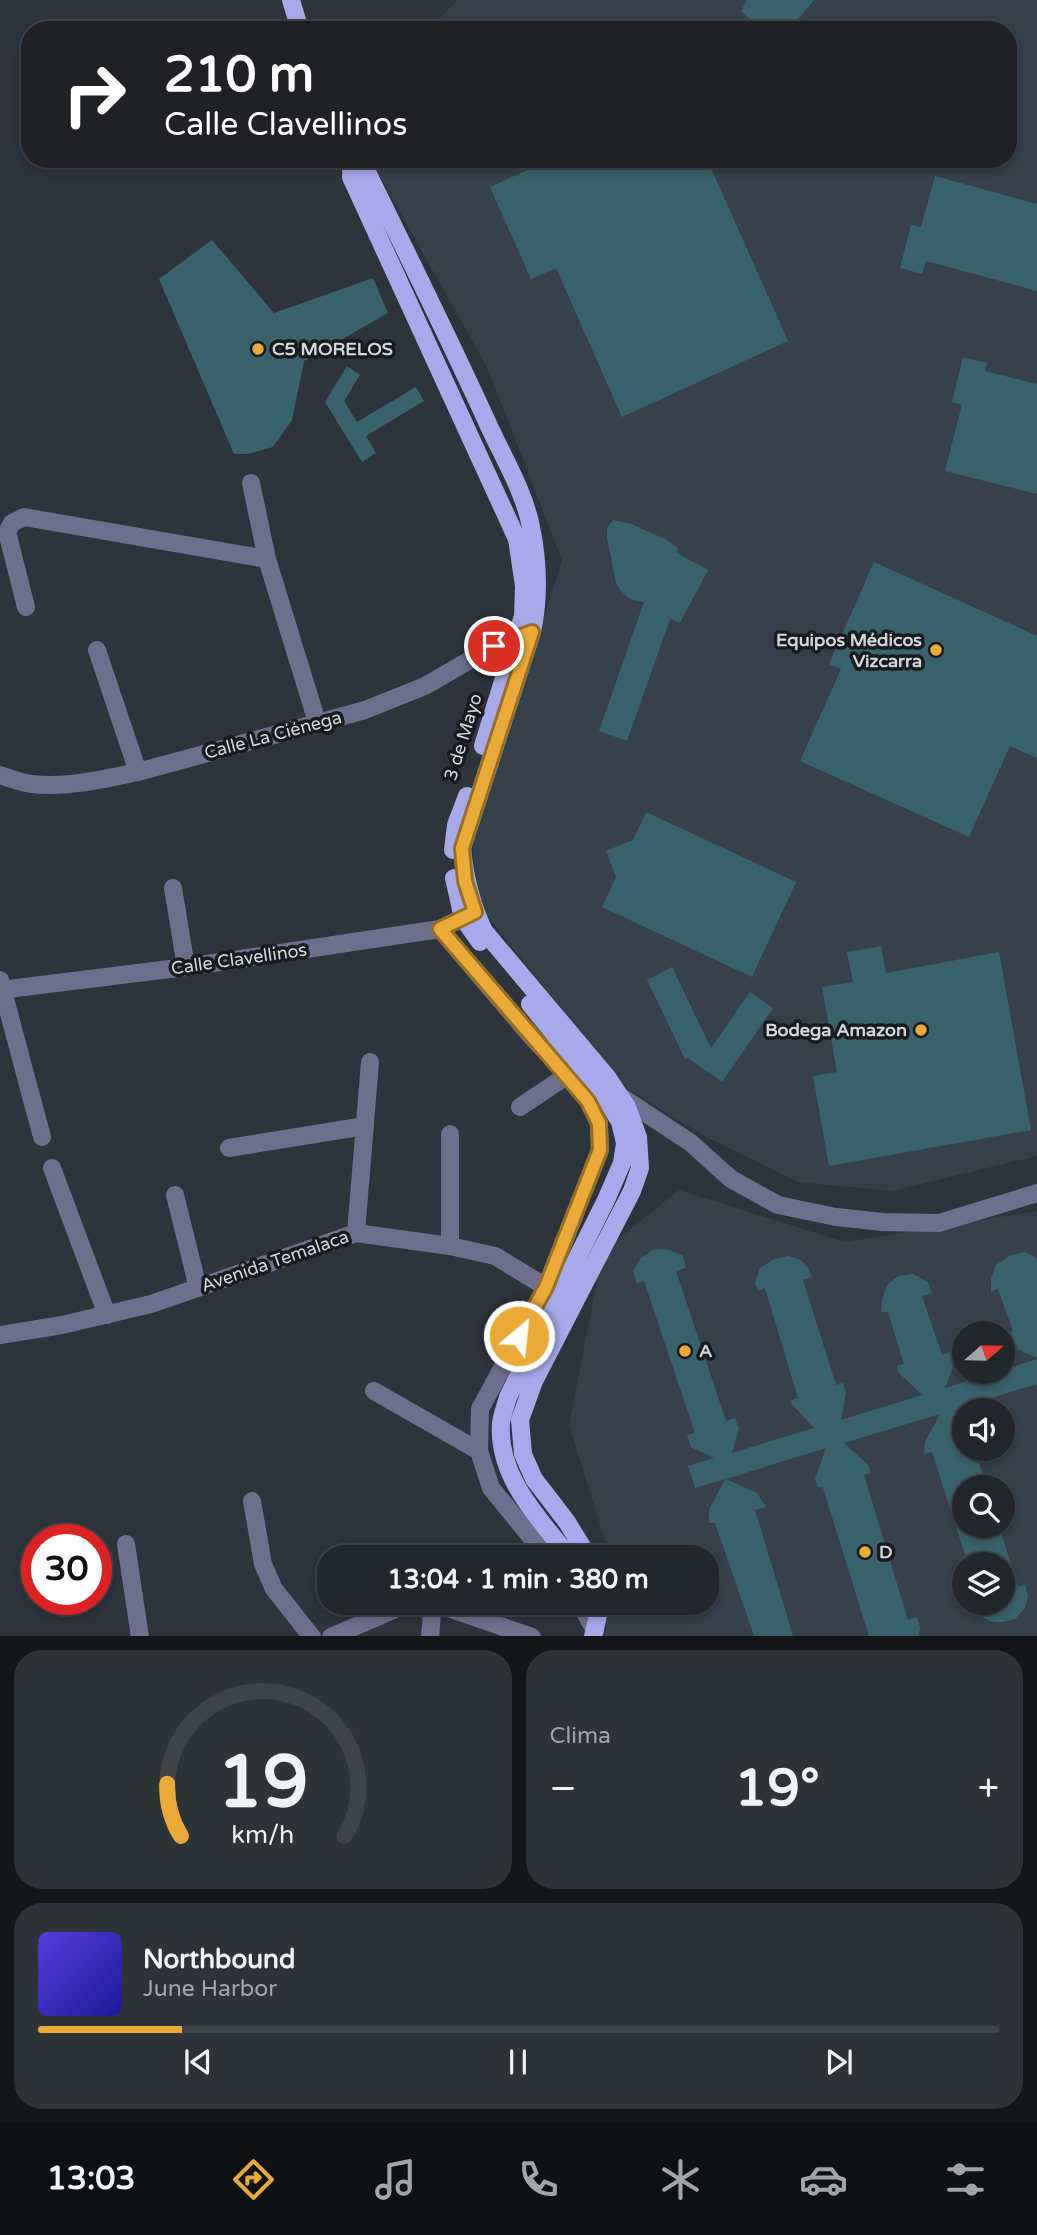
<!DOCTYPE html>
<html lang="es">
<head>
<meta charset="utf-8">
<style>
  body { margin:0; font-family:"Varela Round",sans-serif; background:#2e3338; color:#f1f3f6; height:100vh; display:flex; flex-direction:column; font-size:26px; white-space:nowrap }
  * { box-sizing:border-box; margin:0 }
  p { font-size:23px; color:#a2a5a9 }
  .icon { flex:none; width:38px; height:38px; fill:none; stroke:currentColor; stroke-width:2; stroke-linecap:round; stroke-linejoin:round }
  .map { position:relative; height:1636px; overflow:hidden }
  .side { display:flex; flex-direction:column; gap:14px; padding:14px; background:#131518; flex:1 }
  .side>* { flex:none }
  .hud { position:absolute; left:21px; top:21px; width:996px; height:147px; border-radius:28px; box-shadow:0 4px 10px #0003,0 0 0 2px #3f4448; background:#202124; color:#fff; overflow:hidden }
  .needle { width:46px; rotate:70deg }
  .fabs { position:absolute; left:952px; top:1321px; display:grid; gap:14px }
  .fabs a { display:grid; place-items:center; width:63px; height:63px; border-radius:50%; background:#22272c; box-shadow:0 4px 10px #0003,0 0 0 2px #3f4448; font-size:35px }
  .speed { position:absolute; left:21px; top:1524px; display:flex; gap:14px; font-size:35px; font-weight:700; text-align:center }
  .speed>* { display:grid; place-content:center; width:91px; height:91px; border-radius:50%; background:#22272c; box-shadow:0 4px 10px #0003,0 0 0 2px #3f4448; line-height:1 }
  .speed .limit { border:10px solid #d22; background:#fff; color:#111 }
  .pin { position:absolute; display:grid; place-items:center; width:60px; height:60px; color:#fff; margin:-30px; border:4px solid #fff; border-radius:50%; box-shadow:0 2px 7px #0007 }
  .me { position:absolute; width:77px; margin:-38px; rotate:28deg; stroke-linejoin:round; filter:drop-shadow(0 0 5px #0008) }
  .turn { display:flex; align-items:center; gap:24px; height:147px; padding:0 28px; font-size:32px }
  .turn .icon { width:91px; height:91px; stroke-width:2.5 }
  .turn b { display:block; font-size:49px; line-height:60px }
  .big { font-size:52px; font-weight:700; line-height:1.1 }
  .side .widget { flex:1; display:flex; flex-direction:column; justify-content:center; gap:10px; min-width:0; padding:0 24px; border-radius:28px; background:#2e3338 }
  .side .dial { align-items:center; gap:0 }
  .dial svg { height:182px; overflow:visible; fill:none; stroke:#3f4448; stroke-width:7; stroke-linecap:round; text-anchor:middle }
  .dial text { fill:#f1f3f6; stroke:none }
  .song { display:flex; align-items:center; gap:21px }
  .cover { width:84px; height:84px; border-radius:10px; background:linear-gradient(135deg,hsl(250 70% 55%),hsl(240 70% 35%)) }
  .played { height:7px; border-radius:4px; background:linear-gradient(90deg,#eaaa38 15%,#3f4448 15%) }
  .keys { display:flex; justify-content:space-around; direction:ltr }
  .heat { display:flex; justify-content:space-between; align-items:center; font-size:38px; direction:ltr }
  .side .tiles { flex:1; display:grid; gap:14px; grid-template-columns:1fr 1fr }
  .widget:last-child { grid-column:span 2 }
  .trip { position:absolute; left:317px; top:1545px; width:402px; height:70px; border-radius:28px; background:#22272c; box-shadow:0 4px 10px #0003,0 0 0 2px #3f4448; font-weight:700; line-height:70px; text-align:center }
  .tab-bar { display:flex; height:112px; justify-content:space-around; align-items:center; background:#0e1012; color:#a2a5a9 }
  .tab-bar .icon { width:49px; height:49px }
  .tab-bar .active { color:#eaaa38 }
  .tab-bar b { font-size:32px; color:#f1f3f6 }
  .map>svg:first-child { display:block }
  .built { fill:#35404b; fill-rule:evenodd }
  .building { fill:#39636c }
  .lines { fill:none; stroke-linecap:round; stroke-linejoin:round }
  .minor { stroke:#6d6f8f; stroke-width:18 }
  .major { stroke:#a7a9ea; stroke-width:18 }
  .route-casing { stroke:#986e24; stroke-width:18 }
  .route { stroke:#eaaa38; stroke-width:12 }
  .poi-dot { fill:#eaaa38; stroke:#181b1e; stroke-width:2.5 }
  .labels { text-anchor:middle; dominant-baseline:central; stroke-width:7; stroke-linejoin:round; paint-order:stroke }
  .poi-label { font-size:18px; font-weight:bold; fill:#d2d7dc; stroke:#181b1e; text-anchor:start }
  .street-label { font-size:18px; fill:#d2d7dc; stroke:#181b1e }
</style>
</head>
<body>
<div class="map">
<svg width="1037" height="1637" viewBox="0 0 1037 1637">
  <rect width="100%" height="100%" fill="#2d343b"/>
  <path class="built" d="M458,0H1037V1156L892,1191L798,1182L706,1137L623,1086L480,907L472,847L562,560L487,367L370,159H1008V30H427Z
    M679,1190L845,1242L1037,1211V1636H605L609,1603H707V1558L610,1557L569,1425L603,1251ZM964,1334H1003V1372H964ZM964,1410H1003V1449H964ZM964,1488H1003V1526H964ZM964,1564H1003V1603H964Z"/>
  <path class="building" d="M747,0H814L789,30H762L741,11Z
    M552,159H707L788,341L622,417L556,268L531,279L490,187Z
    M935,176L1037,204V291L926,261L922,274L900,268L911,225L921,227Z
    M212,240L274,313L373,278L388,313L304,361L292,420L273,447L248,454H234L159,279Z
    M963,357L987,363L985,371L1037,384V494L945,471L962,405L952,402Z
    M347,366L360,375L344,401L357,422L416,387L424,401L366,436L376,453L362,462L325,402Z
    M613,520L631,524L665,539L678,548L677,553L708,570L680,623L670,619L627,741L599,731L644,602L630,599L622,592L616,583L607,538V528Z
    M874,562L1037,636V758L1010,746L969,837L800,761L841,669L829,664Z
    M646,812L796,882L752,977L602,907L616,877L606,851L633,840Z
    M881,946L886,973L999,952L1031,1130L829,1166L813,1076L837,1072L822,987L853,982L847,952Z
    M672,967L711,1048L750,992L773,1008L722,1082L688,1058L685,1059L647,980Z
    M654,1249L670,1250L683,1256L686,1268L676,1271L726,1421L735,1418L739,1429L732,1453L814,1428L789,1401L798,1398L765,1288L758,1291L755,1283L760,1268L774,1259L789,1256L801,1260L809,1269L812,1277L803,1280L836,1385L843,1383L846,1393L841,1420L922,1395L899,1373L897,1366L904,1364L888,1312H881L882,1300L887,1285L898,1276L913,1274L928,1282L932,1293L922,1296L942,1355L950,1352L954,1365L945,1388L996,1372H1003V1370L1037,1359V1384L964,1406V1449H975L987,1488H964V1526H999L1018,1587L1025,1585L1028,1595L1025,1608L1015,1619L1003,1622H992L978,1615L974,1603H1003V1564H968L932,1452L924,1454L925,1442L940,1414L844,1443L868,1465L871,1473L864,1475L908,1620L917,1617L920,1628L919,1636H869L823,1488L818,1487L815,1479L826,1448L726,1479L757,1493L766,1507L755,1510L793,1636H754L715,1523H709V1510L725,1479L695,1488L688,1466L714,1458L691,1447L687,1435L695,1433L644,1281L637,1284L633,1271L640,1259Z
    M1025,1252L1037,1258V1358L1010,1346L1006,1333L1013,1331L998,1289L991,1292V1278L996,1265L1011,1255Z"/>
  <g class="lines">
    <path class="minor" d="M251,483L267,559L317,722
      M26,607L7,532L12,523L24,517L267,559
      M97,650L138,772
      M0,775C10,778 22,783 32,784C67,788 104,779 138,772L365,710L425,686L494,646L529,633
      M173,888L186,967
      M440,929L530,1035L568,1075L588,1101L599,1123L600,1150L546,1287L480,1409L479,1451L491,1488L548,1558
      M0,980L42,1137
      M0,990L186,967L440,929L475,912
      M616,1096H620L691,1143L731,1179L778,1205L836,1217L883,1222L939,1223L1037,1193
      M520,1107L575,1070
      M229,1148L365,1126
      M52,1168L107,1315
      M175,1195L198,1288
      M356,1233L370,1062
      M450,1246V1134
      M0,1335L62,1325L151,1304L356,1233L450,1246L495,1256L546,1287
      M374,1391L479,1451
      M252,1501L263,1564L274,1589L312,1637
      M126,1544L140,1637
      M434,1603L532,1637
      M580,1603L595,1631
      M331,1637L409,1603
      M430,1637L433,1603"/>
    <path class="major" d="M291,0L300,30
      M352,159L351,177L517,539L524,586L523,616L483,746
      M352,160L366,170C407,254 449,338 488,424C503,457 524,491 531,527C538,561 539,599 532,632L462,848C465,879 471,904 484,931L607,1077L627,1107L638,1137L640,1168L632,1191L534,1381L520,1420L523,1454L534,1479L567,1522L589,1558
      M453,850L456,825L467,796
      M454,878L463,918L480,942
      M530,1004L604,1095L620,1122L625,1143L622,1163L606,1200L508,1397C506,1405 502,1414 501,1423C497,1477 539,1518 570,1558
      M593,1637L601,1603"/>
  </g>
  <g class="lines">
    <defs>
      <path id="route" d="M494,646L532,632L462,848L465,881L475,912L440,929L588,1101L599,1123L600,1150L546,1287L519,1336"/>
    </defs>
    <use href="#route" class="route-casing"/>
    <use href="#route" class="route"/>
  </g>
  <g class="poi-dot">
    <circle cx="258" cy="349" r="7"/>
    <circle cx="936" cy="650" r="7"/>
    <circle cx="921" cy="1030" r="7"/>
    <circle cx="685" cy="1351" r="7"/>
    <circle cx="865" cy="1552" r="7"/>
  </g>
  <g class="labels">
    <g class="poi-label">
      <text x="272" y="349">C5 MORELOS</text>
      <text x="922" y="640" text-anchor="end">Equipos Médicos<tspan x="922" dy="21">Vizcarra</tspan></text>
      <text x="907" y="1030" text-anchor="end">Bodega Amazon</text>
      <text x="699" y="1351">A</text>
      <text x="879" y="1552">D</text>
    </g>
    <g class="street-label">
      <text transform="translate(273 735) rotate(-15)">Calle La Ciénega</text>
      <text transform="translate(463 737) rotate(-73)">3 de Mayo</text>
      <text transform="translate(239 959) rotate(-8)">Calle Clavellinos</text>
      <text transform="translate(275 1261) rotate(-19)">Avenida Temalaca</text>
    </g>
  </g>
</svg>
<div class="fabs">
<a><svg class="needle" viewBox="-14 -14 28 28"><path d="M0-13l5 13h-10z" fill="#e53935"/><path d="M0 13l5-13h-10z" fill="#a2a5a9"/></svg></a>
<a><svg class="icon" aria-label="sound" viewBox="0 0 24 24"><path d="M4 9h4l5-4v14l-5-4H4zM17 9q2 3 0 6"/></svg></a>
<a><svg class="icon" aria-label="search" viewBox="0 0 24 24"><circle cx="10" cy="10" r="6"/><path d="M15 15l6 6"/></svg></a>
<a><svg class="icon" aria-label="layers" viewBox="0 0 24 24"><path d="M12 4l9 5-9 5-9-5zM3 14l9 5 9-5"/></svg></a>
</div>
<div class="speed"><div class="limit">30</div></div>
<div class="pin" style="left:494px;top:646px;background:#d93025"><svg class="icon" aria-label="arrive" viewBox="0 0 24 24"><path d="M6 21V4h12l-3 4 3 4H6"/></svg></div>
<svg class="me" style="left:519px;top:1336px" viewBox="-20 -20 40 40"><circle r="17" fill="#eaaa38" stroke="#fff" stroke-width="3"/><path d="M0-11L8 9 0 5-8 9z" fill="#fff"/></svg>
<div class="trip">13:04 · 1 min · 380 m</div>
<div class="hud">
<div class="turn"><svg class="icon" aria-label="right" viewBox="0 0 24 24"><path d="M7 20v-9h11M14 6l5 5-5 5"/></svg><div><b>210 m</b>Calle Clavellinos</div></div>
</div>
</div>
<section class="side">
<div class="tiles">
<div class="widget dial"><svg viewBox="0 0 100 80">
<path d="M14 69A42 42 0 1 1 86 69"/>
<path d="M14 69A42 42 0 0 1 8 46" stroke="#eaaa38"/>
<text x="50" y="56" font-size="32" font-weight="700">19</text>
<text x="50" y="72" font-size="11">km/h</text>
</svg></div>
<div class="widget"><p>Clima</p>
<div class="heat"><a>−</a><b class="big">19°</b><a>+</a></div>
</div>
<div class="widget">
<div class="song"><i class="cover"></i><div><b>Northbound</b><p>June Harbor</p></div></div>
<div class="played"></div>
<div class="keys"><svg class="icon" aria-label="previous" viewBox="0 0 24 24"><path d="M18 5L8 12l10 7zM5 5v14"/></svg><svg class="icon" aria-label="pause" viewBox="0 0 24 24"><path d="M8 5v14M16 5v14"/></svg><svg class="icon" aria-label="next" viewBox="0 0 24 24"><path d="M6 5l10 7-10 7zM19 5v14"/></svg></div>
</div>
</div>
</section>
<nav class="tab-bar">
<b>13:03</b>
<svg class="icon active" aria-label="directions" viewBox="0 0 24 24"><path d="M12 3l9 9-9 9-9-9zM9 14v-3h6M13 9l2 2-2 2"/></svg>
<svg class="icon" aria-label="music" viewBox="0 0 24 24"><path d="M9 18V5l10-2v13"/><circle cx="6" cy="18" r="3"/><circle cx="16" cy="16" r="3"/></svg>
<svg class="icon" aria-label="phone" viewBox="0 0 24 24"><path d="M5 4h4l2 5-3 2q2 4 5 5l2-3 5 2v4C11 20 4 13 5 4z"/></svg>
<svg class="icon" aria-label="climate" viewBox="0 0 24 24"><path d="M12 3v18M4 7l16 10M4 17L20 7"/></svg>
<svg class="icon" aria-label="car" viewBox="0 0 24 24"><path d="M5 17H2v-5l4-1 3-4h7l3 4 3 1v5h-3M9 17h6M6 11h13"/><circle cx="7" cy="17" r="2"/><circle cx="17" cy="17" r="2"/></svg>
<svg class="icon" aria-label="filters" viewBox="0 0 24 24"><path d="M4 7h16M4 17h16"/><circle cx="9" cy="7" r="2"/><circle cx="15" cy="17" r="2"/></svg>
</nav>
</body>
</html>
